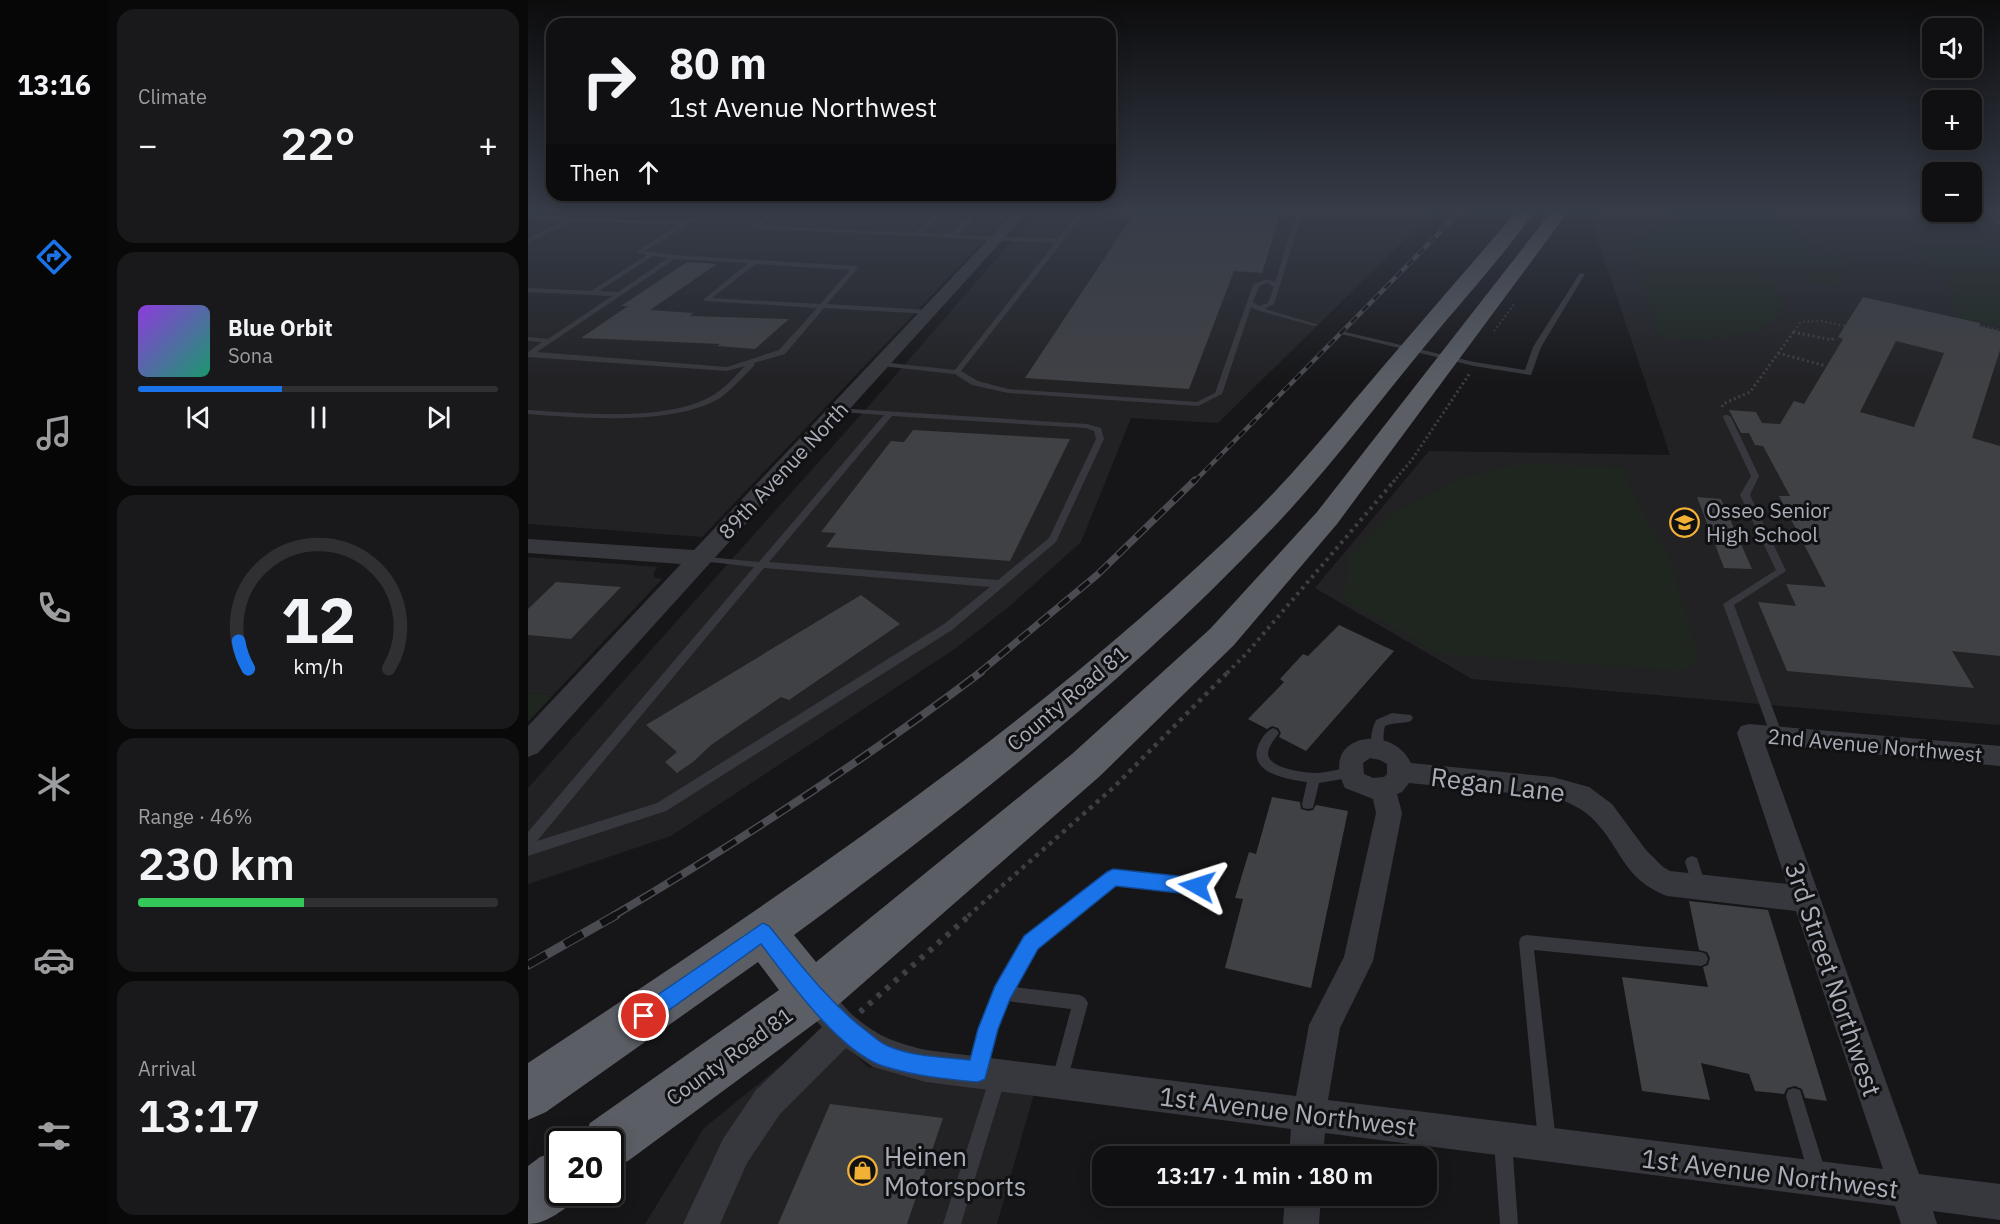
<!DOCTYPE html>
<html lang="en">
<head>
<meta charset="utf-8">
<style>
  body { margin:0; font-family:"IBM Plex Sans",sans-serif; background:#19191b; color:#f1f3f6; height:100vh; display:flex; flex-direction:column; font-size:22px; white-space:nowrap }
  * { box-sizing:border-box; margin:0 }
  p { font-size:20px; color:#9c9d9f }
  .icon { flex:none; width:33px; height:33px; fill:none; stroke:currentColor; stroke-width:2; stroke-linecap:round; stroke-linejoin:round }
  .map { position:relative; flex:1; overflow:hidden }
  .side { display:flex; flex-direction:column; gap:9px; padding:9px; background:#09090a; width:420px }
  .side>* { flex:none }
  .hud { position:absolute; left:18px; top:18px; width:570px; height:183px; border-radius:18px; box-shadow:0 3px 15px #0003,0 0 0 2px #303032; background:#101012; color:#f1f3f6; overflow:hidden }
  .buttons { position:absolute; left:1394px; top:18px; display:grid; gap:12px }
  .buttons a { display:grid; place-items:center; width:60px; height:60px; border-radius:12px; background:#101012; box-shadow:0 3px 15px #0003,0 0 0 2px #303032; font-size:30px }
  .speed { position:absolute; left:18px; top:1128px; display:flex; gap:12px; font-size:30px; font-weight:700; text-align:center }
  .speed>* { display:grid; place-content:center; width:78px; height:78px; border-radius:50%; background:#101012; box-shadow:0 3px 15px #0003,0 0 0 2px #303032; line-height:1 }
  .speed .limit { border:3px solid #111; border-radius:9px; background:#fff; color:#111 }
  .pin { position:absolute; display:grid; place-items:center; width:51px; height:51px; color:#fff; margin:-26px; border:3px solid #fff; border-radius:50%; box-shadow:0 2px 6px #0007 }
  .me { position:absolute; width:66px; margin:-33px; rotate:276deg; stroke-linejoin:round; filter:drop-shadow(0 0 4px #0008) }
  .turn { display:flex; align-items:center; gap:21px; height:126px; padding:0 24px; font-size:27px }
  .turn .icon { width:78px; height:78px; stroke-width:2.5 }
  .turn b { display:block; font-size:42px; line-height:51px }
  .then { display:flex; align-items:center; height:57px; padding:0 24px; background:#0003; gap:12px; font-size:22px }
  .big { font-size:45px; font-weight:600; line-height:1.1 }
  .side .tile { flex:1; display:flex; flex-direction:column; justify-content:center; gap:9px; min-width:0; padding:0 21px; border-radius:18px; background:#19191b }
  .side .dial { align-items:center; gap:0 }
  .dial svg { height:156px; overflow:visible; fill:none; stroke:#303032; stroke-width:7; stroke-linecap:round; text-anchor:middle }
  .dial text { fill:#f1f3f6; stroke:none }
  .song { display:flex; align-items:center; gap:18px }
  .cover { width:72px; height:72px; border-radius:9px; background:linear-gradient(135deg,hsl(270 70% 55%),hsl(160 70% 35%)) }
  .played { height:6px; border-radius:3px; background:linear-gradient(90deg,#1a73e8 40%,#303032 40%) }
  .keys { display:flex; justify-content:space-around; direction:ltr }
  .heat { display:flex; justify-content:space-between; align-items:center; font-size:33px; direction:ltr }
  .charge { height:9px; border-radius:4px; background:linear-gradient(90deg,#34c759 46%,#303032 0) }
  .trip { position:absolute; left:564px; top:1146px; width:345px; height:60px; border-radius:18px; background:#101012; box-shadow:0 3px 15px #0003,0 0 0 2px #303032; font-weight:600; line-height:60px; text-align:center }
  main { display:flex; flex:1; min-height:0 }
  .menu { display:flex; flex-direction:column; width:108px; justify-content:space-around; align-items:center; background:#060607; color:#9c9d9f }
  .menu .icon { width:42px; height:42px }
  .menu .active { color:#1a73e8 }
  .menu b { font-size:27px; color:#f1f3f6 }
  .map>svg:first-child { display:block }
  .built { fill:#222225 }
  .green { fill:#1e261f }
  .building { fill:#404145; fill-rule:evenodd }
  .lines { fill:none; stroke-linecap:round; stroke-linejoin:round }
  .path-far4 { stroke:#3d3f44; stroke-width:2; stroke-dasharray:1.5 3; stroke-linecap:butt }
  .path-far3 { stroke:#3d3f44; stroke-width:3; stroke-dasharray:2 3; stroke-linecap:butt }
  .path-far2 { stroke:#3d3f44; stroke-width:4; stroke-dasharray:3 4.5; stroke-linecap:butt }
  .path-far1 { stroke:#3d3f44; stroke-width:4.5; stroke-dasharray:4 5; stroke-linecap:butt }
  .path { stroke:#3d3f44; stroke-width:6; stroke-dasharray:4.5 7; stroke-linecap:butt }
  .service { fill:#37383d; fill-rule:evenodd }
  .minor { fill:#37383d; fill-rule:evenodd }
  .tertiary { fill:#37383d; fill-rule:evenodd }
  .trunk { fill:#5b5e65; fill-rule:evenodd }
  .rail-far3-casing { stroke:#4a4c52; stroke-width:4.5 }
  .rail-far2-casing { stroke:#4a4c52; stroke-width:7 }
  .rail-far1-casing { stroke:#4a4c52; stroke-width:8 }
  .rail-casing { stroke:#4a4c52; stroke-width:9 }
  .rail-far3 { stroke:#111113; stroke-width:3; stroke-dasharray:8; stroke-linecap:butt }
  .rail-far2 { stroke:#111113; stroke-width:4.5; stroke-dasharray:13; stroke-linecap:butt }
  .rail-far1 { stroke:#111113; stroke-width:5; stroke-dasharray:16; stroke-linecap:butt }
  .rail { stroke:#111113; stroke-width:7; stroke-dasharray:21; stroke-linecap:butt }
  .route { fill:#1a73e8; stroke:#114b97; stroke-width:1.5 }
  .labels { text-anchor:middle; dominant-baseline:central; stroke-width:6; stroke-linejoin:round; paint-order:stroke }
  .street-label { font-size:21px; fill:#a8adb8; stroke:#111113 }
  .poi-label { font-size:21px; fill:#a8adb8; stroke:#111113; text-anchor:start }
  .near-street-label { font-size:26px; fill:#a8adb8; stroke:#111113 }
  .near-poi-label { font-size:26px; fill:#a8adb8; stroke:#111113; text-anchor:start }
</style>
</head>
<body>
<main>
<nav class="menu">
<b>13:16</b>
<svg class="icon active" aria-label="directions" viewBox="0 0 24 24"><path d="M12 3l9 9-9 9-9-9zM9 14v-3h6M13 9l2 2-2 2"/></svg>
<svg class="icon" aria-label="music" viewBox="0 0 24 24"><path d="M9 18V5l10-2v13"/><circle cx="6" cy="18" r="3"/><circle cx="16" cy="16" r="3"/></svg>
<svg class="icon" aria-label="phone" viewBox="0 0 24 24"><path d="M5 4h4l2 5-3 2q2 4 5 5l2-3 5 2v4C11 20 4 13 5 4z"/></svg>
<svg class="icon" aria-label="climate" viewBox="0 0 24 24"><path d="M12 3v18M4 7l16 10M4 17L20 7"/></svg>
<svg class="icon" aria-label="car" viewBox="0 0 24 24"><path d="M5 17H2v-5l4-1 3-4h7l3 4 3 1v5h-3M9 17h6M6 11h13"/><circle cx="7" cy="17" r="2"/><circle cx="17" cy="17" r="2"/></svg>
<svg class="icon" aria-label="filters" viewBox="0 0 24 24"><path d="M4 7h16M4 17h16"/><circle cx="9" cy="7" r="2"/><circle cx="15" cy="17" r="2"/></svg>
</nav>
<section class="side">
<div class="tile"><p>Climate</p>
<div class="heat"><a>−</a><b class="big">22°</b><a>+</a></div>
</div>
<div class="tile">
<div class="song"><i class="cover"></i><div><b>Blue Orbit</b><p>Sona</p></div></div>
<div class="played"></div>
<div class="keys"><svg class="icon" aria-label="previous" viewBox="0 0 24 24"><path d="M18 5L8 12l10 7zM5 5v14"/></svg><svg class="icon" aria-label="pause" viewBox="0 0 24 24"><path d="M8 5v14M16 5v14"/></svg><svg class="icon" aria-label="next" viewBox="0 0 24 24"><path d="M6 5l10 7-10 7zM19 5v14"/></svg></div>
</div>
<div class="tile dial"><svg viewBox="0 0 100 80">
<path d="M14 69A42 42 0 1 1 86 69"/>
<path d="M14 69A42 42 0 0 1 9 55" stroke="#1a73e8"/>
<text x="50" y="56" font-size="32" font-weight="700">12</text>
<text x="50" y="72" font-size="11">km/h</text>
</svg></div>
<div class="tile"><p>Range · 46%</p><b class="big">230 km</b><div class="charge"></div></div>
<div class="tile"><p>Arrival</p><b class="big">13:17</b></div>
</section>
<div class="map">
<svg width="1472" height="1224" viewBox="0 0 1472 1224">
  <rect width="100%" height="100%" fill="#161618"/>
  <path class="built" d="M0,212H483L174,537L0,524Z
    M509,212H905L690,423L603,418L553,542L483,605L428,648L143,836L0,884V788L345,401Z
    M1075,212H1472V725L944,679L787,588L901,451L1142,455L1065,226Z
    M0,557L130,567L125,574L127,578L134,579L25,695L0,693Z
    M299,1028L340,1067L507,1090L469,1224H117L176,1128Z"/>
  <path class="green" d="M1138,212H1249L1292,249H1277L1321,258L1310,287L1236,272C1243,281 1253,292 1253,304C1255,344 1154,339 1129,337L1114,283L1119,280L1112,275L1100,232L1122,234L1133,221L1163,227Z
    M1395,224L1416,234L1414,241L1374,233L1369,228Z
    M1379,243L1472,249V327L1429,317C1423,307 1421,302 1427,292Z
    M995,463L1095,468L1104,493L1140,555L1171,659L1156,671L912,654L816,601L821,557L861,516L932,478Z
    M0,693L25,695L0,722Z"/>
  <path class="building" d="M607,212H753L734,273L706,271L661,389L497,378Z
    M159,262L189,264L122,310L165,313L162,316L261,319L227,349L189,346L192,344L53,338L100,306H93Z
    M1335,297L1452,323L1451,326L1472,331V350L1444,438L1472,446V656L1424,651L1446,688L1259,671L1230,602L1268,606L1258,584L1298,587L1251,496H1262L1235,446L1227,445L1221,433H1213L1201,410L1228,412L1234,423L1252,424L1266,401L1276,404L1315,339L1310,337ZM1368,341L1416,353L1386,427L1332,412Z
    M385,430L542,439L482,561L298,547L308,533L293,532L363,441L376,442Z
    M1169,497L1193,499L1224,569L1196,568Z
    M28,582L93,587L43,639L0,635V609Z
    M333,595L372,624L261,700L253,697L183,745L165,762L149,773L137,762L149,752L118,725Z
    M811,625L866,651L778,751L751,737L753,733L750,728L744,726L739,729L720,719L756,682L752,679L775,654L780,656Z
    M744,797L772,802L773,809L780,811L785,810L788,805L820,811L783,988L697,968L715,899L707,898L721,852L728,854Z
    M1161,901L1240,910L1299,1101L1277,1098L1274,1089L1267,1086L1259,1088L1256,1094L1227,1091L1221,1074L1173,1063L1182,1100L1114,1091L1094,977L1180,987L1175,967L1180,965L1182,958L1179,952L1171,950Z
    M302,1104L415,1118L379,1224H250Z"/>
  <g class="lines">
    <path class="path-far4" d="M1451,325L1472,330
      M966,331L987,303
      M1266,331L1273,322L1293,321L1317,326"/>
    <path class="path-far3" d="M1265,332L1304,340L1307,336
      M1250,353L1298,366
      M1194,407L1195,404L1222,392L1267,330
      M865,482L883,461L942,373"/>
    <path class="path-far2" d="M699,673L719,653L867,480"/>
    <path class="path-far1" d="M440,916L586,787L700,672"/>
    <path class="path" d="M332,1012L442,915"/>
    <path class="service" d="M53,212H60L50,218L155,222L173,212H179L117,251L146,255L327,266L329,267V269L299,304L401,310L404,312L401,314L296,308L257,354L226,363V366C215,376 205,389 192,398C146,426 53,418 0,414V410C52,413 141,423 187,394C198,387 207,376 217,366L199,371L0,357V352L14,342L0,341V337L20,339L84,296L0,292V288L63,291L119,255L108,252L150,225L44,221L0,243V239L36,220L0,219V215L42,217ZM125,256L140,258L90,292L71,291ZM147,259L220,263L176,299V301L289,308L251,350L199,367L9,352ZM228,264L322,270L292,304L184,298Z
      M246,212H252L232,226L387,233L411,212H417L394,233L423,234L446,212H452L430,235L529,239L552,212H558L433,371L450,381L480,389L669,402L687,393L725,285L739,279L747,282L769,212H775L746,304L737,309L791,325L786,326L729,310L723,307L694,394L670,406L480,393L444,385L427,374L353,366L349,364L353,362L427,370L527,243L224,228V226ZM739,283L746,287L740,303L731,306L725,302L731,286Z
      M1455,212H1461L1472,220V225Z
      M1052,273L1057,274L1013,347L1003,375L946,366L809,333L813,331L946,362L997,370L1005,347Z
      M308,408L559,424L573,428L576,439L528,542L424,630L138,811L0,856V832L226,567L173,561L168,558L170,556L231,562L356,415L311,412H308ZM364,416L558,428L566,431L568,439L521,538L470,580L241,562ZM236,568L462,587L416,624L129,803L9,841Z
      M1196,415H1199L1203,417L1231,476L1222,495L1258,571L1206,605L1255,736L1253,739L1249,741L1245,739L1243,736L1195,604L1248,570L1212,495L1223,476L1195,417Z
      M864,713L883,715L885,718L883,721C874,724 866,722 857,726C854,736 857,746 854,751L850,753L846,751C841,740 843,731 848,720Z
      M745,728L749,730L751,733C747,739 740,746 740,754C741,769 778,773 790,773C800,772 811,769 822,768L826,769L828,773L826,777L791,783L785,808L780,809L775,808L774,804L779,782C760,780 720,773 730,746C733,739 738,731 745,728Z
      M1164,856L1169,858L1178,886L1176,890L1171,892L1166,890L1157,862L1159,858Z
      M586,872L669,881L674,883L676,887L674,891L669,893L588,884L508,947L486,987L552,995L557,998L560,1003L538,1085L532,1087L526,1085L524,1079L543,1009L479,1001L468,1029L457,1074L451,1076L445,1074L443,1068L452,1029L469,988L498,937L581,874Z
      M998,935L1173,952L1178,954L1180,959L1178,964L1173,966L1006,950L1028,1141L1025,1147L1019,1150L1013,1147L1010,1141L991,942L993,937Z
      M470,1069L476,1071L478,1077L433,1224H415L462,1077L464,1071Z
      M1266,1088L1272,1090L1274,1096L1298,1173L1295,1179L1289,1182L1283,1179L1280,1173L1258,1096L1260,1090Z
      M975,1133L981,1136L984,1142L990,1224H972L966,1142L969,1136Z"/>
    <path class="minor" d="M1221,724L1472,746V766L1237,744L1391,1174L1472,1184V1220L1405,1211L1409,1224H1373L1367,1206L797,1133L795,1156H761L763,1129L398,1082L345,1067L318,1048L252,1114L219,1163L192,1224H155L195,1139L228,1090L294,1027L274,1006L270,995L274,984L285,980C303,987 312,1004 327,1017C350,1037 369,1043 398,1050L768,1096L781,1025L816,957L848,813L845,799L817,788C790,735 863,722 883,763L1025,777L1061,787L1084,804L1118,850L1135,867L1142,871L1259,884L1209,733L1213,726ZM842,758L852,760L859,764V774L856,777L845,778L836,774L835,763ZM881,783L1025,797C1040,802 1054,808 1066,820C1094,849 1095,879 1139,896L1268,911L1355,1169L800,1100L812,1028L845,961L874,813L869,794L874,792Z
      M757,1196H793L791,1224H755Z"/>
    <path class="tertiary" d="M486,212H500L10,753L0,757V726L153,564L0,553V539L166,550Z"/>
    <path class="trunk" d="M988,212H1006C973,259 933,302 897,346C851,402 807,461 757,515C611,672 439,808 266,935L288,962L544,754L682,629L789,512L1023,212H1040L809,524L706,645L572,776L302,1012L100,1161L82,1168V1142H54L62,1123L251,990L230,962L18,1112L0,1120V1063C253,895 511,725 729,510C763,476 794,439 825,402C879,338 934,275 988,212Z
      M32,1150V1192H53L52,1197C36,1208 21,1224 0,1224V1166L12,1157Z"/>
    <defs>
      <path id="rail-far3" d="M666,482L932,212"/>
      <path id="rail-far2" d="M451,673L569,575L667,480"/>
      <path id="rail-far1" d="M85,916C212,841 335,761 453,672"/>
      <path id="rail" d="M0,965L88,915"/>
    </defs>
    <use href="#rail-far3" class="rail-far3-casing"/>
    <use href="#rail-far2" class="rail-far2-casing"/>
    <use href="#rail-far1" class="rail-far1-casing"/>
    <use href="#rail" class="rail-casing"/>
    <use href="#rail-far3" class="rail-far3"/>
    <use href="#rail-far2" class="rail-far2"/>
    <use href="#rail-far1" class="rail-far1"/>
    <use href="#rail" class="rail"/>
  </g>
  <linearGradient id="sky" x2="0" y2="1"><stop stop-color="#0c0c0d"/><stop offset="0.55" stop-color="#363c48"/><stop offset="1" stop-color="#363c48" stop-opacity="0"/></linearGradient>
  <rect width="1472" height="383" fill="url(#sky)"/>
  <path class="route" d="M585,869L669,878L675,881L678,886L675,892L669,895L588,886L510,949L482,999L470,1029L457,1079L450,1082C418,1079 386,1076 355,1066C311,1051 261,981 233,944L123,1023L116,1026L109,1023L106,1016L109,1009L235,923L241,926C272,964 302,1004 341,1033C347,1038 354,1044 360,1046C385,1057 416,1057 442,1060L450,1029L467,986L496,936L579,872Z"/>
  <defs>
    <symbol id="school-ring" viewBox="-11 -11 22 22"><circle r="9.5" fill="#111113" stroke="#f2b134" stroke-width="1.5"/><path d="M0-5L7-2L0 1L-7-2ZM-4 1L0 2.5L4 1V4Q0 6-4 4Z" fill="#f2b134"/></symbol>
    <symbol id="shop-ring" viewBox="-11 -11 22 22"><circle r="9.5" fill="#111113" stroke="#f2b134" stroke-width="1.5"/><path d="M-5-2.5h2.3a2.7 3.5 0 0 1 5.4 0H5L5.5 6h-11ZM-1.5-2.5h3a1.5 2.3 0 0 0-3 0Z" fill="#f2b134"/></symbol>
  </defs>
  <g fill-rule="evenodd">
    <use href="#school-ring" x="1140" y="506" width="33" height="33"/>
    <use href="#shop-ring" x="318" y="1154" width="33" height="33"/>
  </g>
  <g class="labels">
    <g class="street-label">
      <text transform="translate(255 470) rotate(-47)">89th Avenue North</text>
      <text transform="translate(539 698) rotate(-40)">County Road 81</text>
      <text transform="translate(1347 745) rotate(5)">2nd Avenue Northwest</text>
      <text transform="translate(201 1056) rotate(-36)">County Road 81</text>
    </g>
    <g class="poi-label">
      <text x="1178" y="510">Osseo Senior<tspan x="1178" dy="24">High School</tspan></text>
    </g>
    <g class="near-street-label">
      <text transform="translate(970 784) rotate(7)">Regan Lane</text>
      <text transform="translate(1306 979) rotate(71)">3rd Street Northwest</text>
      <text transform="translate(760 1111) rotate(7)">1st Avenue Northwest</text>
      <text transform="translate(1242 1173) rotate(7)">1st Avenue Northwest</text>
    </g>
    <g class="near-poi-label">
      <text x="356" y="1156">Heinen<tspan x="356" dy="30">Motorsports</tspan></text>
    </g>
  </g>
</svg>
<div class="buttons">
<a><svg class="icon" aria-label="sound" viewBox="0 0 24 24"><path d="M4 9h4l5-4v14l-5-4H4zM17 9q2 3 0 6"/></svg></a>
<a>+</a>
<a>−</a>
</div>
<div class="speed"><div class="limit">20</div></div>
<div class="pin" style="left:116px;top:1016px;background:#d93025"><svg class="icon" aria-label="arrive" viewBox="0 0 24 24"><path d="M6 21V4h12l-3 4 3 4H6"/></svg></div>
<svg class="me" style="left:669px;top:886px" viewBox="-20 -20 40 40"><path d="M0-17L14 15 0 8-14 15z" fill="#1a73e8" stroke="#fff" stroke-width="4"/></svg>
<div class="trip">13:17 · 1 min · 180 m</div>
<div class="hud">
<div class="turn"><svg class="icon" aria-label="right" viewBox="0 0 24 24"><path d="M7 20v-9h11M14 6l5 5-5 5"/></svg><div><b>80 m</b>1st Avenue Northwest</div></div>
<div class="then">Then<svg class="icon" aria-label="ahead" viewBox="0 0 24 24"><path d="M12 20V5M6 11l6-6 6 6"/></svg></div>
</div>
</div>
</main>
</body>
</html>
